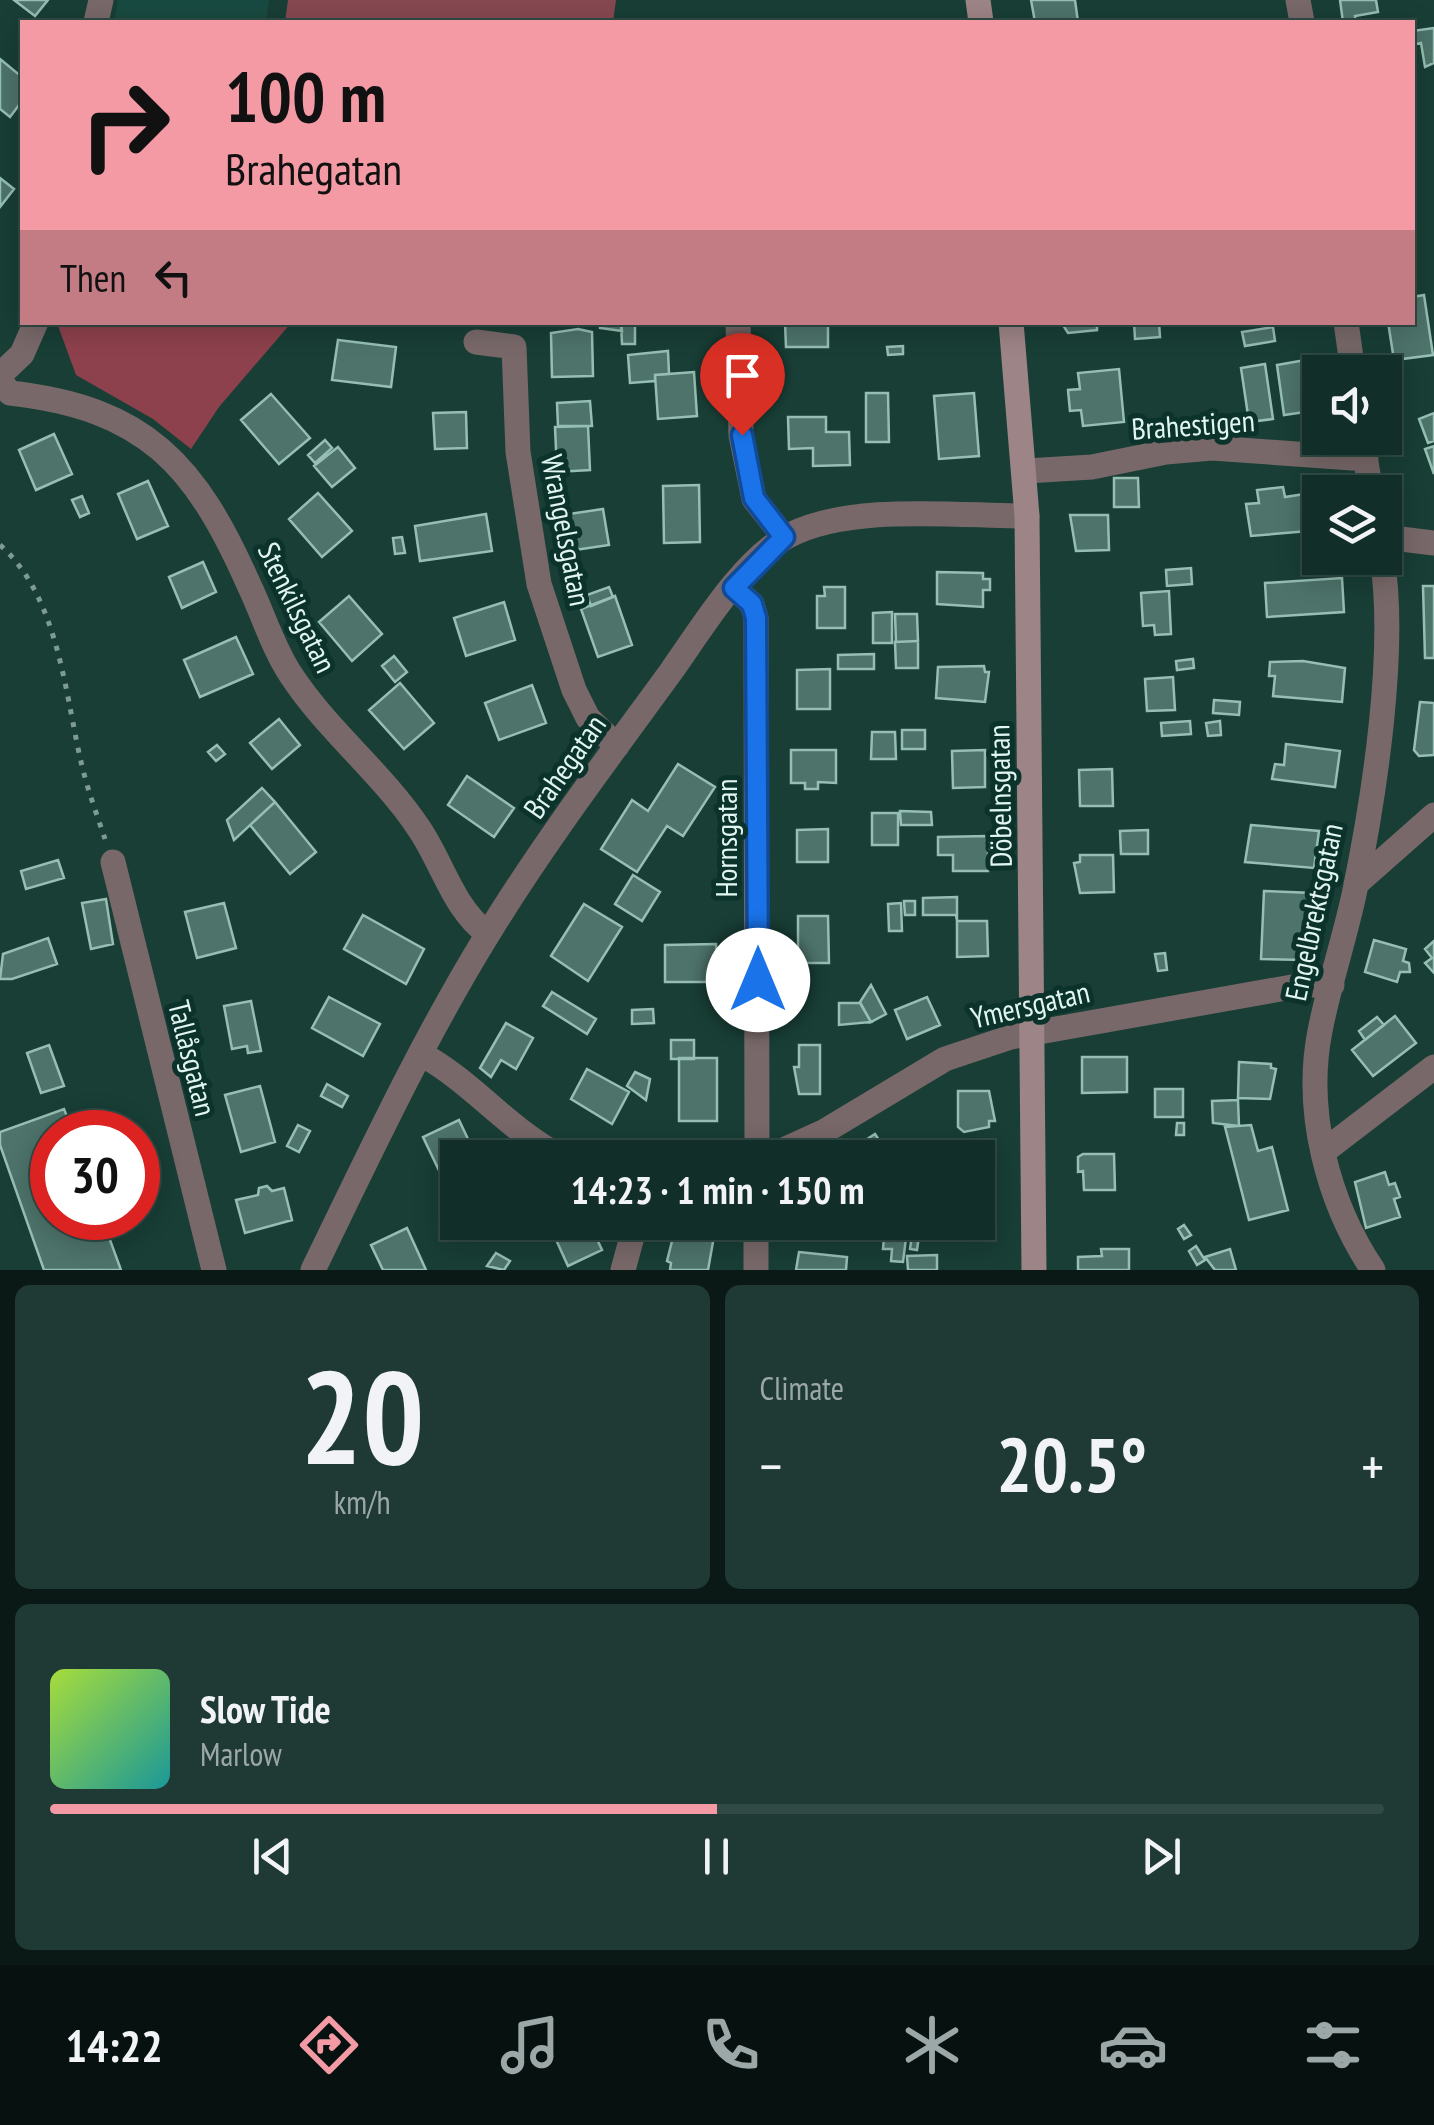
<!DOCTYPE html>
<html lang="en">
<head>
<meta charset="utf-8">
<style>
  body { margin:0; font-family:"PT Sans Narrow",sans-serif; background:#1f3a34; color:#f1f3f6; height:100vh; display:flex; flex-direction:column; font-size:38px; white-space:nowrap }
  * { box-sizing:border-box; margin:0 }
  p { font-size:32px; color:#9ca8a8 }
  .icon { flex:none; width:55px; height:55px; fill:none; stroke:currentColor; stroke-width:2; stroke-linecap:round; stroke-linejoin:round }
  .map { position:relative; height:1270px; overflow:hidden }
  .details { display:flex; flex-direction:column; gap:15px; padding:15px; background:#0a1916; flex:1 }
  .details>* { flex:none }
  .banner { position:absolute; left:20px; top:20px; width:1395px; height:305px; border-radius:0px; box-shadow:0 5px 25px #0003,0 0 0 2px #314a45; background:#f49aa5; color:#111; overflow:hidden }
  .fabs { position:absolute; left:1302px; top:355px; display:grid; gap:20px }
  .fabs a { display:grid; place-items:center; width:100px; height:100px; border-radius:0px; background:#122e28; box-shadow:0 5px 25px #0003,0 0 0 2px #314a45; font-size:50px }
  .speed { position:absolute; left:30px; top:1110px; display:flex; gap:20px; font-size:50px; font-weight:700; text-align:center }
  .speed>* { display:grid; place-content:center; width:130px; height:130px; border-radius:50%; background:#122e28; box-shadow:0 5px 25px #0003,0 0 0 2px #314a45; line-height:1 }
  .speed .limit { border:15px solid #d22; background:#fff; color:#111 }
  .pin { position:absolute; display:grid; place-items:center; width:85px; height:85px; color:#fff; margin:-102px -42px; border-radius:50% 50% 50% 0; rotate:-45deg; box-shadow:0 0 10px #0007 }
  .pin .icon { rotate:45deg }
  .me { position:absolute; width:110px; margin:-55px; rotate:0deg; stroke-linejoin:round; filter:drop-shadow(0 0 8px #0008) }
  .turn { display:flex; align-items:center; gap:35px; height:210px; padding:0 40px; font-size:45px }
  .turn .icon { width:130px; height:130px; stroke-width:2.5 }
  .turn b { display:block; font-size:70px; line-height:85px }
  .then { display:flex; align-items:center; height:95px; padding:0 40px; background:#0003; gap:20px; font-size:38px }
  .big { font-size:75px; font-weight:600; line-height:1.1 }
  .details .tile { flex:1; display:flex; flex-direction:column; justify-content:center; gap:15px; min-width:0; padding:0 35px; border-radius:15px; background:#1f3a34 }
  .details .dial { align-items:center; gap:0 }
  .dial b { font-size:130px; line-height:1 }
  .song { display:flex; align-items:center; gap:30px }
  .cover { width:120px; height:120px; border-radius:15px; background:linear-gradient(135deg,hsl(80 70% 55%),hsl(180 70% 35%)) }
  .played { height:10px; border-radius:5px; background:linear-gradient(90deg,#f49aa5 50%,#314a45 50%) }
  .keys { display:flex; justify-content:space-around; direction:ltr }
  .heat { display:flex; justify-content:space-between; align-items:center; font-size:55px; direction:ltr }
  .details .tiles { flex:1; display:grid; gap:15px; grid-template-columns:1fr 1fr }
  .tile:last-child { grid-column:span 2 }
  .trip { position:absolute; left:440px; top:1140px; width:555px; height:100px; border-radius:0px; background:#122e28; box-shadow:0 5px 25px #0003,0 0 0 2px #314a45; font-weight:600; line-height:100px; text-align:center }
  .tabs { display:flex; height:160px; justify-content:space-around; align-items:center; background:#071210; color:#9ca8a8 }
  .tabs .icon { width:70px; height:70px }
  .tabs .current { color:#f49aa5 }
  .tabs b { font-size:45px; color:#f1f3f6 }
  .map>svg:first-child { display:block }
  .built { fill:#194a41 }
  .green { fill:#864851 }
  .forest { fill:#8d414c }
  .building { fill:#4d736a; stroke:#96beb3; stroke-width:2.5 }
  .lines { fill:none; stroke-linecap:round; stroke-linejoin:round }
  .path { stroke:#7d9b93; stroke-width:5; stroke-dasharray:5 8; stroke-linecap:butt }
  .street { stroke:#786869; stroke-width:25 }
  .secondary { stroke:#9d8486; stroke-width:25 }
  .route-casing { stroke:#114b97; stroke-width:25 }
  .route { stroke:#1a73e8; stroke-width:18 }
  .labels { text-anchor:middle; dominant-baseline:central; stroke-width:10; stroke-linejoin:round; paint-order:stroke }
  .street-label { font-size:30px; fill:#e1f6f0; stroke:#0c332b }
</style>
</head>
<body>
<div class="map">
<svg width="1434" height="1270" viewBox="0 0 1434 1270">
  <rect width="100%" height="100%" fill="#183e35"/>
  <path class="built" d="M118,0H269L266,22H114Z"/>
  <path class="green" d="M288,0H616L613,22H285Z"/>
  <path class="forest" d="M57,323V322L291,323L219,407L191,449L153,419L76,375Z"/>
  <path class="building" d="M14,0H48L35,16Z
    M1031,0H1075L1078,22H1035Z
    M1340,0H1376L1378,12L1355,16L1356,22H1343Z
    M1434,28V63L1425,67L1421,43L1412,45V31Z
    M0,59L22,77V101L10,117L0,109Z
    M0,178L14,189L0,207Z
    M1424,295L1433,355L1394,360L1388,322H1412V297Z
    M600,322H621L622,331L600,328Z
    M621,322H635V344H622Z
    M785,322H828V347H786Z
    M1061,322H1103V324L1097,325V330L1068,333Z
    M1134,322H1159L1160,337L1135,339Z
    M1273,327L1275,341L1245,346L1242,332Z
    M578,329L592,332L593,376L552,377L551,333Z
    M338,340L396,347L391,387L332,380Z
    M903,346V354L888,355L887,347Z
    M668,351L669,374L655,375V381L630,383L628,355Z
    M1311,359L1319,410L1284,415L1277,365Z
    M1265,364L1273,419L1249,422L1241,368Z
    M1119,369L1124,422L1083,426L1081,410L1070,411L1068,390L1080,389L1078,373Z
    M694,372L697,416L658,419L655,375Z
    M866,393H888L889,442H866Z
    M974,393L979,456L939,459L934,396Z
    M271,394L310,438L279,464L241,420Z
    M590,401L592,426H558L557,403Z
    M466,412L467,448L435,449L433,413Z
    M1434,413V441L1428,443L1419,419Z
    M788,417H826V432H849L850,465L813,466V448L789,449Z
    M588,426L590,470L557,472L555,427Z
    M54,434L72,474L36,490L19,450Z
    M325,440L332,448L315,463L308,455Z
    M1434,446V474L1425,449Z
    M338,447L355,468L332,487L314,466Z
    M1114,478H1138L1139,507H1114Z
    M148,481L168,526L137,539L118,494Z
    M699,485L700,542L664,543L663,486Z
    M1283,487L1285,497L1330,490L1320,492V530L1251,536L1246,504L1259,503L1257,490Z
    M318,493L352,531L322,557L289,519Z
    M82,496L89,513L80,517L72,500Z
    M603,509L609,545L568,551L562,515Z
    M486,514L492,551L420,561L415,526Z
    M1070,515H1108L1109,550L1076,551Z
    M402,537L405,553L395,554L393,538Z
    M203,562L216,592L182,608L169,577Z
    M1191,568L1192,584L1167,586L1166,570Z
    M937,572L983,573V579H990V590H983V607L937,604Z
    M1342,578L1344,612L1267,617L1265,583Z
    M1423,586H1434V658H1425Z
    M609,587L613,597L591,606L587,595Z
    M824,587H845V628H817V596H825Z
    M1169,591L1171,634L1155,635L1154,625L1143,626L1141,593Z
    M349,596L382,634L352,661L319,622Z
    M615,596L632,645L598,657L581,609Z
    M504,602L515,640L466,656L454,618Z
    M892,612V643H873V613Z
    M895,614H917L918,641L896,642Z
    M236,637L253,674L200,697L184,660Z
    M918,641V668H896L895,642Z
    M874,654V669H838V655Z
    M394,656L407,672L395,682L382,666Z
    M1193,659L1194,668L1177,670L1176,661Z
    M1303,661L1345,668L1342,702L1273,696L1275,676H1269L1270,662Z
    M984,666L985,672H989L985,702L936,698L938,667Z
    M830,669V709H797V670Z
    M1173,677L1175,710L1147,711L1145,679Z
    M400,683L434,723L404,749L369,710Z
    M532,685L546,723L499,740L485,703Z
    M1214,700L1240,702L1239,715L1213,713Z
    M1420,702L1434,703V755L1419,756L1414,750Z
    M279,719L300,745L272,769L250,743Z
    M1190,721L1191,734L1162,736L1161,723Z
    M1220,721L1221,735L1208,736L1206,723Z
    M902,730H925V749H902Z
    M872,732H895L896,759H871Z
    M1286,744L1340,751L1335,787L1272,779L1275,764L1284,765Z
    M217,745L225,754L216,761L208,752Z
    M791,750H836V783L818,782V789H805V783H791Z
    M985,750V787L953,788L952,751Z
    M678,764L715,787L683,836L667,826L637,872L601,849L632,800L648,811Z
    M1112,769L1113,806H1080L1079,770Z
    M467,776L514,808L494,837L448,805Z
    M262,788L275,802L234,840L227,820Z
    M275,802L316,852L290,874L250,825Z
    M900,811L931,812L932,825H901Z
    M872,813H898V845H872Z
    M1251,825L1319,831L1314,868L1245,862Z
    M828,829V862H797V830Z
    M1148,830V854H1121L1120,831Z
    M988,836V871H953V855H938V837Z
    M1080,855H1113L1114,892L1080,893L1074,863L1080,862Z
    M58,860L64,878L26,889L21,871Z
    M633,875L660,892L642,921L615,904Z
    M1264,891L1313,893L1305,960L1261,959Z
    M957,897V921L956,915H923V898Z
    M106,899L113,944L91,949L82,903Z
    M904,901H915V915H905Z
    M224,903L236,948L197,958L185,912Z
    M901,903L902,931H889L888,904Z
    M584,904L622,927L588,981L551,956Z
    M363,915L424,949L406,984L344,949Z
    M798,916H828L829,963H798Z
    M957,921H987L988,956L957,957Z
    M48,938L57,964L12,979H0L3,954Z
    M1374,940L1406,949L1403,961L1409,963L1410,972H1400L1397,982L1365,972Z
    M1434,941V973L1425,963L1432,958L1425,949Z
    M716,944L717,982H665V945Z
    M1165,953L1167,970L1158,971L1155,954Z
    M871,985L886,1014L871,1022L860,1002Z
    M552,992L596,1019L587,1034L543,1006Z
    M329,997L380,1024L363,1056L312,1028Z
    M927,997L940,1025L907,1039L895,1010Z
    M251,1001L261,1051L248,1053L247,1046L232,1049L224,1006Z
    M839,1003H860L871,1022L839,1025Z
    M653,1009L654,1023L632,1024V1010Z
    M1395,1016L1416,1043L1373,1076L1352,1050Z
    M1377,1017L1384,1025L1365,1040L1359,1031Z
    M506,1023L533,1038L516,1069L501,1060L491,1077L480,1068Z
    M671,1040H694V1059H671Z
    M49,1045L64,1086L41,1093L27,1053Z
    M799,1045H820V1094H799L794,1067H799Z
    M1082,1057H1127V1092L1082,1093Z
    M679,1058H717V1121H679Z
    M1239,1062L1271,1064V1068L1276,1069L1270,1099L1238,1098Z
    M587,1069L629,1092L612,1124L571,1099Z
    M635,1072L650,1079L646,1100L627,1086Z
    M327,1084L348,1096L342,1107L321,1096Z
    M260,1086L275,1142L241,1152L225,1095Z
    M1155,1089H1183V1117H1155Z
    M958,1091H989L995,1121H989V1127L964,1132L958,1127Z
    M1238,1100L1239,1126L1213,1123L1212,1101Z
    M64,1109L73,1132H52V1218H102L121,1270H44L0,1145V1132Z
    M459,1120L477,1158H458L455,1204L423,1137Z
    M1177,1123H1184V1135H1176Z
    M298,1125L310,1131L299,1152L287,1146Z
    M1251,1125L1258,1151L1272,1147L1288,1210L1249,1220L1225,1127Z
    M875,1134L884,1148L874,1156L864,1141Z
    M944,1147L945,1158H913L907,1148Z
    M1083,1154H1114L1115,1190H1084L1083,1171L1078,1172V1157Z
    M1385,1172L1389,1185L1395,1183L1400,1197L1394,1199L1400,1217L1366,1228L1355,1182Z
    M267,1186L272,1191L284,1188L292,1220L245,1233L236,1200L258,1195L259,1188Z
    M978,1190L995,1195L991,1226H943L978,1222Z
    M548,1222H589L602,1250L568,1266Z
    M681,1222L716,1225L708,1270H670L671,1263L667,1261L674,1233L678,1234Z
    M1184,1225L1191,1235L1184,1239L1178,1229Z
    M407,1228L426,1270H383L371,1245Z
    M912,1235L919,1236L917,1250L910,1249Z
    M884,1237L906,1238L903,1262L891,1261L892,1249H883Z
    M1196,1246L1205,1260L1197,1265L1189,1251Z
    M1101,1249H1129V1270H1078V1257L1102,1256Z
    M1230,1249L1236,1270H1215L1205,1257Z
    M799,1252L847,1257L846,1270H796Z
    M496,1253L510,1261L504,1270L487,1266Z
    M937,1255V1270H908L907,1256Z"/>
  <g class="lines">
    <path class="path" d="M0,545C59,597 65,695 82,766C88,791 97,815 105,839"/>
    <path class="street" d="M1298,0L1302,22
      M96,22L101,0
      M738,322L741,435L754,499L784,537
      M1346,322L1353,372
      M476,342L514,347L518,452L539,584L574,690L588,718L617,746
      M0,375L22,354L36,322
      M0,381L10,393C146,408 196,465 249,585C263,614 273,648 291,675C327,730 381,772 418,827C442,861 453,909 488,934
      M1362,438L1371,492
      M1026,471L1092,467L1166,452L1212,448L1366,459
      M1385,537L1434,543
      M734,588L752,604L756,618L757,1158
      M113,862L214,1270
      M1356,884L1434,815
      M421,1054C473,1082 509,1131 563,1158
      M1323,1152L1434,1067
      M766,1158L825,1131L945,1059L1011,1037L1303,985H1332
      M313,1270C368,1157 422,1041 488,934C543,844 608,758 670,673C700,631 742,560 788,536C850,503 957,516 1027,516
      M623,1270L636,1222
      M756,1270V1222
      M1373,1270C1328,1203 1304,1112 1320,1031C1329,984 1345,938 1355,890C1374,798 1397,650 1382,558"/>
    <path class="secondary" d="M978,0L981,22
      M1011,322L1027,516L1034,1270"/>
  </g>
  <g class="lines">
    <defs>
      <path id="route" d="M742,435L754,498L784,537L734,588L752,604L756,618L758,980"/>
    </defs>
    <use href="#route" class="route-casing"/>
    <use href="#route" class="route"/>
  </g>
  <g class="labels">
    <g class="street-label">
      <text transform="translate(1193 424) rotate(-4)">Brahestigen</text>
      <text transform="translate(567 530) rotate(79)">Wrangelsgatan</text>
      <text transform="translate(298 607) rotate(64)">Stenkilsgatan</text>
      <text transform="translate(564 766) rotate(-55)">Brahegatan</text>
      <text transform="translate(999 796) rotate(-91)">Döbelnsgatan</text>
      <text transform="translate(725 838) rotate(-90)">Hornsgatan</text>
      <text transform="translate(1313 912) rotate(-78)">Engelbrektsgatan</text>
      <text transform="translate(1030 1004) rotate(-13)">Ymersgatan</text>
      <text transform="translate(193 1058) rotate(76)">Tallåsgatan</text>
    </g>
  </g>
</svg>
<div class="fabs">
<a><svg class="icon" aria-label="sound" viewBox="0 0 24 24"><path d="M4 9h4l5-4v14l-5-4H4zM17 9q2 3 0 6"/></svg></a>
<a><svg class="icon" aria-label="layers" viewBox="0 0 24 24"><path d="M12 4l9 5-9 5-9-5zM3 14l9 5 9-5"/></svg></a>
</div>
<div class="speed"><div class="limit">30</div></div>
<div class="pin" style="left:742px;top:435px;background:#d93025"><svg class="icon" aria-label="arrive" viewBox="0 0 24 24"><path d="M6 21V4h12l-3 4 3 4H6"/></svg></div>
<svg class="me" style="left:758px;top:980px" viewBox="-20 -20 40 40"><circle r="19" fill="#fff"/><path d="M0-13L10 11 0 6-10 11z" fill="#1a73e8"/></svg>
<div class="trip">14:23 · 1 min · 150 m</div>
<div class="banner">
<div class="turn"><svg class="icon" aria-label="right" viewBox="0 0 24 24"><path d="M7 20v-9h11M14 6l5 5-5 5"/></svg><div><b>100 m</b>Brahegatan</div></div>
<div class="then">Then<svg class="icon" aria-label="left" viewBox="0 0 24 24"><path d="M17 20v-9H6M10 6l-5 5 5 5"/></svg></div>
</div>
</div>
<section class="details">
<div class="tiles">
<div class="tile dial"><b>20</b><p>km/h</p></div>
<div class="tile"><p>Climate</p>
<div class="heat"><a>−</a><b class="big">20.5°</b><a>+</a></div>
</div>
<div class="tile">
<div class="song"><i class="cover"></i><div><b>Slow Tide</b><p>Marlow</p></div></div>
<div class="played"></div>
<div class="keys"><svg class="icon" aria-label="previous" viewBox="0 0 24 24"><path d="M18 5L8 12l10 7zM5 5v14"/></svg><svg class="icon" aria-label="pause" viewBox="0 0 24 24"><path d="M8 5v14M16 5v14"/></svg><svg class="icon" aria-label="next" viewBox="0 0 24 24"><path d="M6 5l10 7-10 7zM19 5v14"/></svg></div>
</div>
</div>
</section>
<nav class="tabs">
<b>14:22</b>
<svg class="icon current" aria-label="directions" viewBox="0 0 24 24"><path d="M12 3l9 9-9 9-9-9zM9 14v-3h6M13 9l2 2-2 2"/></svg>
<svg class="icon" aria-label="music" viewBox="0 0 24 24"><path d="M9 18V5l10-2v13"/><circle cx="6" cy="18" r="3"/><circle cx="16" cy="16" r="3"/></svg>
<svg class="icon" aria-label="phone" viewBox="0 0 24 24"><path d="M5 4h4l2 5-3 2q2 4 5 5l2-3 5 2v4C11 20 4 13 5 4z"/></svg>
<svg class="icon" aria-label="climate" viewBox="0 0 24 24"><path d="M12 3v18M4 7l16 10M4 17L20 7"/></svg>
<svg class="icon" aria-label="car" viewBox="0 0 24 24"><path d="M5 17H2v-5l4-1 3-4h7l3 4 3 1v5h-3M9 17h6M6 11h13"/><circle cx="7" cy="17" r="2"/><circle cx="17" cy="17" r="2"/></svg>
<svg class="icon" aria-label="filters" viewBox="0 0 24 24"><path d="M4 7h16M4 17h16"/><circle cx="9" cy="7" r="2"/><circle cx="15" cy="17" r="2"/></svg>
</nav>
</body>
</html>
